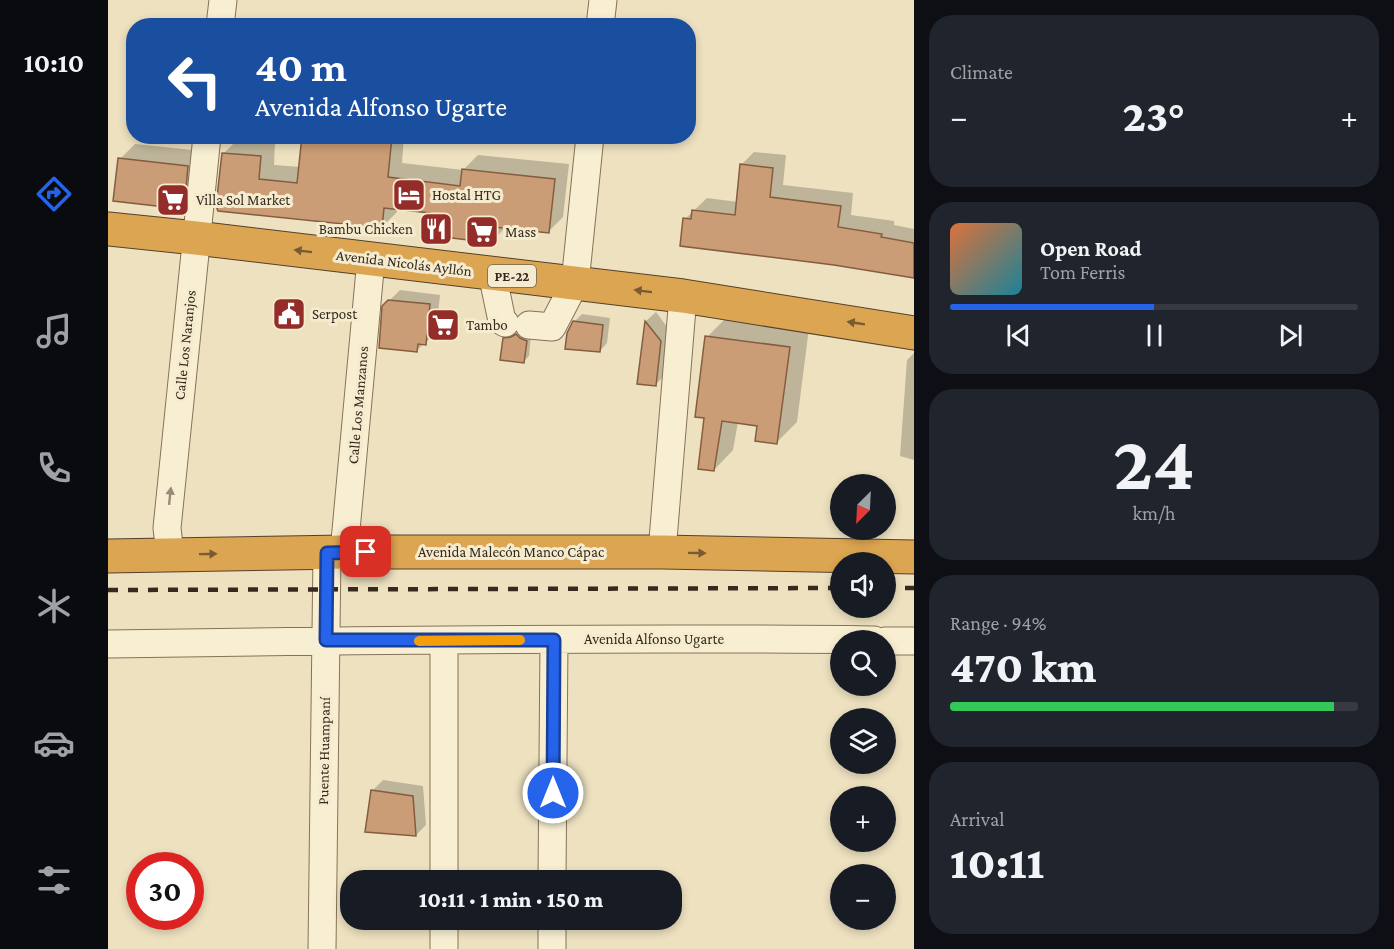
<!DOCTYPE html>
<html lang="en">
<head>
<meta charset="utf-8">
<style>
  body { margin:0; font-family:"Crimson Pro",serif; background:#20242c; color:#f1f3f6; height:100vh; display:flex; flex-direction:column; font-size:22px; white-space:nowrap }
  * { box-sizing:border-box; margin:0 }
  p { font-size:20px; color:#9ea1a6 }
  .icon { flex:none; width:33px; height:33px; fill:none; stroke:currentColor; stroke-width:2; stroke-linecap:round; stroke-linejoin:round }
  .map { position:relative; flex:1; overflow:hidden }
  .side { display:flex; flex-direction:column; gap:15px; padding:15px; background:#0d0f14; width:480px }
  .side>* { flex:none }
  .top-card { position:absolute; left:18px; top:18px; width:570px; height:126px; border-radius:24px; box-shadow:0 3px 9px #0003; background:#1a4fa0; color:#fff; overflow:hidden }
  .needle { width:39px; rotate:204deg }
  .tools { position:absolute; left:722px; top:474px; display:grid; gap:12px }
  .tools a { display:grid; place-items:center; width:66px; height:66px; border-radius:50%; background:#171b24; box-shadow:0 3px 9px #0003; font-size:30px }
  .speed { position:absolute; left:18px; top:852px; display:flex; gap:12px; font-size:30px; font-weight:700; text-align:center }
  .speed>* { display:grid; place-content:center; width:78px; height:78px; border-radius:50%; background:#171b24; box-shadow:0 3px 9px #0003; line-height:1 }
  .speed .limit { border:9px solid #d22; background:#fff; color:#111 }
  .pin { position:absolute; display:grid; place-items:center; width:51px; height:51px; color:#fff; margin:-26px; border-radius:12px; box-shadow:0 3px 9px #0006 }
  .me { position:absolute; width:66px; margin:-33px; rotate:0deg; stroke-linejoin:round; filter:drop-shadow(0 0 4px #0008) }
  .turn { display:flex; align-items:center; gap:21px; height:126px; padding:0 30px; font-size:27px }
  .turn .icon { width:78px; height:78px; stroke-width:2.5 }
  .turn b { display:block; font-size:42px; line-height:51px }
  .big { font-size:45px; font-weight:800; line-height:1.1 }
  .side .tile { flex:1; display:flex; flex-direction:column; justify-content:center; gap:9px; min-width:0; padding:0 21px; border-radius:24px; background:#20242c }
  .side .dial { align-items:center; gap:0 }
  .dial b { font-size:78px; line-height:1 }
  .song { display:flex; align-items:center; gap:18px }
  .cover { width:72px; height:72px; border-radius:9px; background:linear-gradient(135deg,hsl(20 70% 55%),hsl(190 70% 35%)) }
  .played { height:6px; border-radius:3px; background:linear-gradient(90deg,#2563eb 50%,#363941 50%) }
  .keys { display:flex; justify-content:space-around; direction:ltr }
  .heat { display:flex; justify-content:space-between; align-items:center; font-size:33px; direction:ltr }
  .charge { height:9px; border-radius:4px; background:linear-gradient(90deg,#34c759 94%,#363941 0) }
  .trip { position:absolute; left:232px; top:870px; width:342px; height:60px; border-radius:24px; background:#171b24; box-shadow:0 3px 9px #0003; font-weight:800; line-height:60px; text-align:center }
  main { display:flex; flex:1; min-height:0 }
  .tabs { display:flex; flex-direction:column; width:108px; justify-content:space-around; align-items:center; background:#090b0e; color:#9ea1a6 }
  .tabs .icon { width:42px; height:42px }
  .tabs .on { color:#2563eb }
  .tabs b { font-size:27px; color:#f1f3f6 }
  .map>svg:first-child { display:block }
  .shadow { fill:#0003 }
  .building { fill:#cb9d76; stroke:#845d3f; stroke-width:1.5 }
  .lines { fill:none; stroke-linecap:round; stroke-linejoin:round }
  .minor-casing { stroke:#867258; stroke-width:29 }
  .highway-casing { stroke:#53402d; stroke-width:35 }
  .minor { stroke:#f8efd3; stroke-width:27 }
  .highway { stroke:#dca551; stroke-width:33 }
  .rail { stroke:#352a1d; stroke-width:4.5; stroke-dasharray:10 10; stroke-linecap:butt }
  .oneway { fill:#785b32 }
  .oneway2 { fill:#968c78 }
  .route-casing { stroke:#184099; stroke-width:15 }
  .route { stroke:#2563eb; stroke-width:10 }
  .slow { stroke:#f59e0b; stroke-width:10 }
  .labels { text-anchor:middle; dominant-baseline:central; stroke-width:6; stroke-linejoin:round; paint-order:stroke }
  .shield { fill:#f5ebcf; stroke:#6f6452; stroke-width:1.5 }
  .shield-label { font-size:14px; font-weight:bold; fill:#352a1d }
  .poi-label { font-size:15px; fill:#352a1d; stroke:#f5ebcf; text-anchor:start }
  .street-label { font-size:15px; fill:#352a1d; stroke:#f5ebcf }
</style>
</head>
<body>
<main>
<nav class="tabs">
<b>10:10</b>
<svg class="icon on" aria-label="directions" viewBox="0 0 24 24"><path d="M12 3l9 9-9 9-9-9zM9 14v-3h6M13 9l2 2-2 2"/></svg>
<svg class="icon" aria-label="music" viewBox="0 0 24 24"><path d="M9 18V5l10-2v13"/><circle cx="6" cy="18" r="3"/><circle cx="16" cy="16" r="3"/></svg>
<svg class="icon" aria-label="phone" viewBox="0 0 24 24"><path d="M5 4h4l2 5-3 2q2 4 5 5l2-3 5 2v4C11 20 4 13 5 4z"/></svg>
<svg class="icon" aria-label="climate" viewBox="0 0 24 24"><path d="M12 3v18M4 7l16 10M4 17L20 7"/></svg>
<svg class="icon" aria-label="car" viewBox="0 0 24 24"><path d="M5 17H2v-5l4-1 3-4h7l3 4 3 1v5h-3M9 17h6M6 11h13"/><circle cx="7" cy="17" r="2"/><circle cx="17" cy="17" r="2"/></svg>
<svg class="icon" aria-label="filters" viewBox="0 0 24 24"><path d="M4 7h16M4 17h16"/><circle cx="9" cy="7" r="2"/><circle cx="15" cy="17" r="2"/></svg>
</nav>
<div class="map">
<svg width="806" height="949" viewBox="0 0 806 949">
  <rect width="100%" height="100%" fill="#ede1c0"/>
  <path class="shadow" d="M196,136H296L294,163L355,170L370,155L461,164L455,217L440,232L398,227L384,241L323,212L289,208V212L274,227L111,209L116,153L131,138L167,142L166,165L193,167Z
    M27,144L95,151L91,183L76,198L12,159Z
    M646,152L678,155L675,185L745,193L743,215L786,221V225L806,229V277L577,219L599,198L630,202L633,165Z
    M292,290L332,295L328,333L309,350L281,301Z
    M548,312L562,331L557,375L547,385L531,383L538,321Z
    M474,314L502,318L499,343L492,351L466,322Z
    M619,317L701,328L689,422L669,442L651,424L630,422L625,450L606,470L598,417L599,337Z
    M414,330L423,336L421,356L416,361L396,339L401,334L410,333Z
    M806,353V460L792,456L799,360Z
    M275,780L315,786L318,825L308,835L265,790Z"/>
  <path class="building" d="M194,136H224L261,141V136H284L280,177L352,186L354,169L447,179L441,233L386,227L384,243L320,235L322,213L276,208L274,228L110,211L108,206L114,153L153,156L151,179L189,183Z
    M10,158L80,166L77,199L66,208L5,201Z
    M632,164L665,168L662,197L733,206L730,227L774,234L773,237L806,243V278L726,265L572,246L575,218L583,219L584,210L627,215Z
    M280,300L322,304L318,345L310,344L309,352L271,348L274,306Z
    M465,321L495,325L492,352L457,349L459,333Z
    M537,321L553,341L548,386L529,384Z
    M408,334L412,338L419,341L416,363L392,360L395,338L403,337Z
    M597,336L682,347L669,444L647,441L649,426L614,421L606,471L590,469L596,418L587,417Z
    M263,790L305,796L308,836L257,832Z"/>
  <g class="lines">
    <defs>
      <path id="minor" d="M112,26L115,0
        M492,26L495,0
        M384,273L394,321L397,323
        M421,325L444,327L467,283L482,136
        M236,552L263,259
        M554,552L575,296
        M62,554L59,528L99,136
        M777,641H806
        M0,644C255,640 511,637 766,640
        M336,880V641
        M444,880L446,640
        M214,949L219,553
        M336,949V920
        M444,949V920"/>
      <path id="highway" d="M0,229L88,238L575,296L806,333
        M0,556L236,552H554L806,557"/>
    </defs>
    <use href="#minor" class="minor-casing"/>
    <use href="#highway" class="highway-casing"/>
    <use href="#minor" class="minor"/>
    <use href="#highway" class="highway"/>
    <path class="rail" d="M777,588H806
      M0,590L732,588"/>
  </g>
  <defs><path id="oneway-solid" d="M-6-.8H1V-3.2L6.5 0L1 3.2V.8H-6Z" transform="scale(1.5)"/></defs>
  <g class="oneway">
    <use href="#oneway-solid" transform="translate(195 251) rotate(-173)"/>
    <use href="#oneway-solid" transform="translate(535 291) rotate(-173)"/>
    <use href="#oneway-solid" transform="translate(748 323) rotate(-171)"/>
    <use href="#oneway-solid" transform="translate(589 553) rotate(1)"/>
    <use href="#oneway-solid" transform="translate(100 554) rotate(-1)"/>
  </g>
  <use class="oneway2" href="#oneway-solid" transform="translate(62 496) rotate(-84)"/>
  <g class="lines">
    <defs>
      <path id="route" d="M258,552L219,553L218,640H446L445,793"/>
    </defs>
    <use href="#route" class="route-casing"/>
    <use href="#route" class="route"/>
    <path class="slow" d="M311,641L412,640"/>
  </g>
  <defs>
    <symbol id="hotel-square" viewBox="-11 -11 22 22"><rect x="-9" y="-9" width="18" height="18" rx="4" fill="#942d29" stroke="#f5ebcf"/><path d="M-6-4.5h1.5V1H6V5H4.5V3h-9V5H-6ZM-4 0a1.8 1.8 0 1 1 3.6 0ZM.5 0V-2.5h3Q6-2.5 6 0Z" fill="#fff"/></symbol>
    <symbol id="supermarket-square" viewBox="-11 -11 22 22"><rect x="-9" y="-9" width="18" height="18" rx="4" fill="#942d29" stroke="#f5ebcf"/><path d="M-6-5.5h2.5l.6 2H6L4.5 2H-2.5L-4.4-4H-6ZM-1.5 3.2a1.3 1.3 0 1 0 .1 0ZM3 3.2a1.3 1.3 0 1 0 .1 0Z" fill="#fff"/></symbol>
    <symbol id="restaurant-square" viewBox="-11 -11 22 22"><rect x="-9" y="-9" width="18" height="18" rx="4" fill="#942d29" stroke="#f5ebcf"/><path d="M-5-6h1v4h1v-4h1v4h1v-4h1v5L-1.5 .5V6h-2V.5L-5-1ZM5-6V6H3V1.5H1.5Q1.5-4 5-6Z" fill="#fff"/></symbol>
    <symbol id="civic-square" viewBox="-11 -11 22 22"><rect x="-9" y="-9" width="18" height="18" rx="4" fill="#942d29" stroke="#f5ebcf"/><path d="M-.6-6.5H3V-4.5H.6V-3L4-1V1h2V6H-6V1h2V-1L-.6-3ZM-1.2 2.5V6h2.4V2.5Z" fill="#fff"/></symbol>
  </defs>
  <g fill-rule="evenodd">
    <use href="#hotel-square" x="282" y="176" width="38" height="38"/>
    <use href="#supermarket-square" x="46" y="181" width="38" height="38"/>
    <use href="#restaurant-square" x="309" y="210" width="38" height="38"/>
    <use href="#supermarket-square" x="355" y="213" width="38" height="38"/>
    <use href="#civic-square" x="162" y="295" width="38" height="38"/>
    <use href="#supermarket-square" x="316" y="306" width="38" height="38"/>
  </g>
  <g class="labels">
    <rect class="shield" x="380" y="265" width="48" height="22" rx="4.5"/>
    <g class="shield-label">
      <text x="404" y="276">PE-22</text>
    </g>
    <g class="poi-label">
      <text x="324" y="195">Hostal HTG</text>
      <text x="88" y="200">Villa Sol Market</text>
      <text x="305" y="229" text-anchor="end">Bambu Chicken</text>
      <text x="397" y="232">Mass</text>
      <text x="204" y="314">Serpost</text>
      <text x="358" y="325">Tambo</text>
    </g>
    <g class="street-label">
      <text transform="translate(296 263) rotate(7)">Avenida Nicolás Ayllón</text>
      <text transform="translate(77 345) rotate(-84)">Calle Los Naranjos</text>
      <text transform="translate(250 405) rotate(-85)">Calle Los Manzanos</text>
      <text x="403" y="552">Avenida Malecón Manco Cápac</text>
      <text x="546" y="639">Avenida Alfonso Ugarte</text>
      <text transform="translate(216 751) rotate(-89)">Puente Huampaní</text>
    </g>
  </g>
</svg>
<div class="tools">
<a><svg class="needle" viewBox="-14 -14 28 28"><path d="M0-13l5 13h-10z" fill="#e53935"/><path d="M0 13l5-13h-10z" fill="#9ea1a6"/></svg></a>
<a><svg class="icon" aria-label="sound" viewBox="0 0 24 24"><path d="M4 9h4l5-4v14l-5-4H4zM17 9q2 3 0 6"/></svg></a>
<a><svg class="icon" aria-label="search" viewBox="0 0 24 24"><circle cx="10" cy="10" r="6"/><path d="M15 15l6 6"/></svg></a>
<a><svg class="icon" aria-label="layers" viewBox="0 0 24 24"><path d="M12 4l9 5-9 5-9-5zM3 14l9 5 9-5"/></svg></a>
<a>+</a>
<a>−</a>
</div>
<div class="speed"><div class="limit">30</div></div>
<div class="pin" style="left:258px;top:552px;background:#d93025"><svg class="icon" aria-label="arrive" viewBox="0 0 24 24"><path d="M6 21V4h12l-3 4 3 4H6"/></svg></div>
<svg class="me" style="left:445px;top:793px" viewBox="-20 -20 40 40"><circle r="17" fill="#2563eb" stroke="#fff" stroke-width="3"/><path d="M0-11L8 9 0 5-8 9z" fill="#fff"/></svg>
<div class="trip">10:11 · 1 min · 150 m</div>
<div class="top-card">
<div class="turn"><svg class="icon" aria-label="left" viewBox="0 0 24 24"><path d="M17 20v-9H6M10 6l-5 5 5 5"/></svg><div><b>40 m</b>Avenida Alfonso Ugarte</div></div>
</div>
</div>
<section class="side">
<div class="tile"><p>Climate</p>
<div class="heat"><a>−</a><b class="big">23°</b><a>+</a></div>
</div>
<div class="tile">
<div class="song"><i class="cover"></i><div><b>Open Road</b><p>Tom Ferris</p></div></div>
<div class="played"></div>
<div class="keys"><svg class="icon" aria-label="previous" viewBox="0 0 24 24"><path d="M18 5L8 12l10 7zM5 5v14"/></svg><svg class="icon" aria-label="pause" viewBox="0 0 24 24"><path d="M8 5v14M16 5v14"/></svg><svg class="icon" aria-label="next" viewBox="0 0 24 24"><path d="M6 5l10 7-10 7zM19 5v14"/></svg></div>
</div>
<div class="tile dial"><b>24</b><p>km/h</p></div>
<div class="tile"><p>Range · 94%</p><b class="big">470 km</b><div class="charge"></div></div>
<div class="tile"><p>Arrival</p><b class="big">10:11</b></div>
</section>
</main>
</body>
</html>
